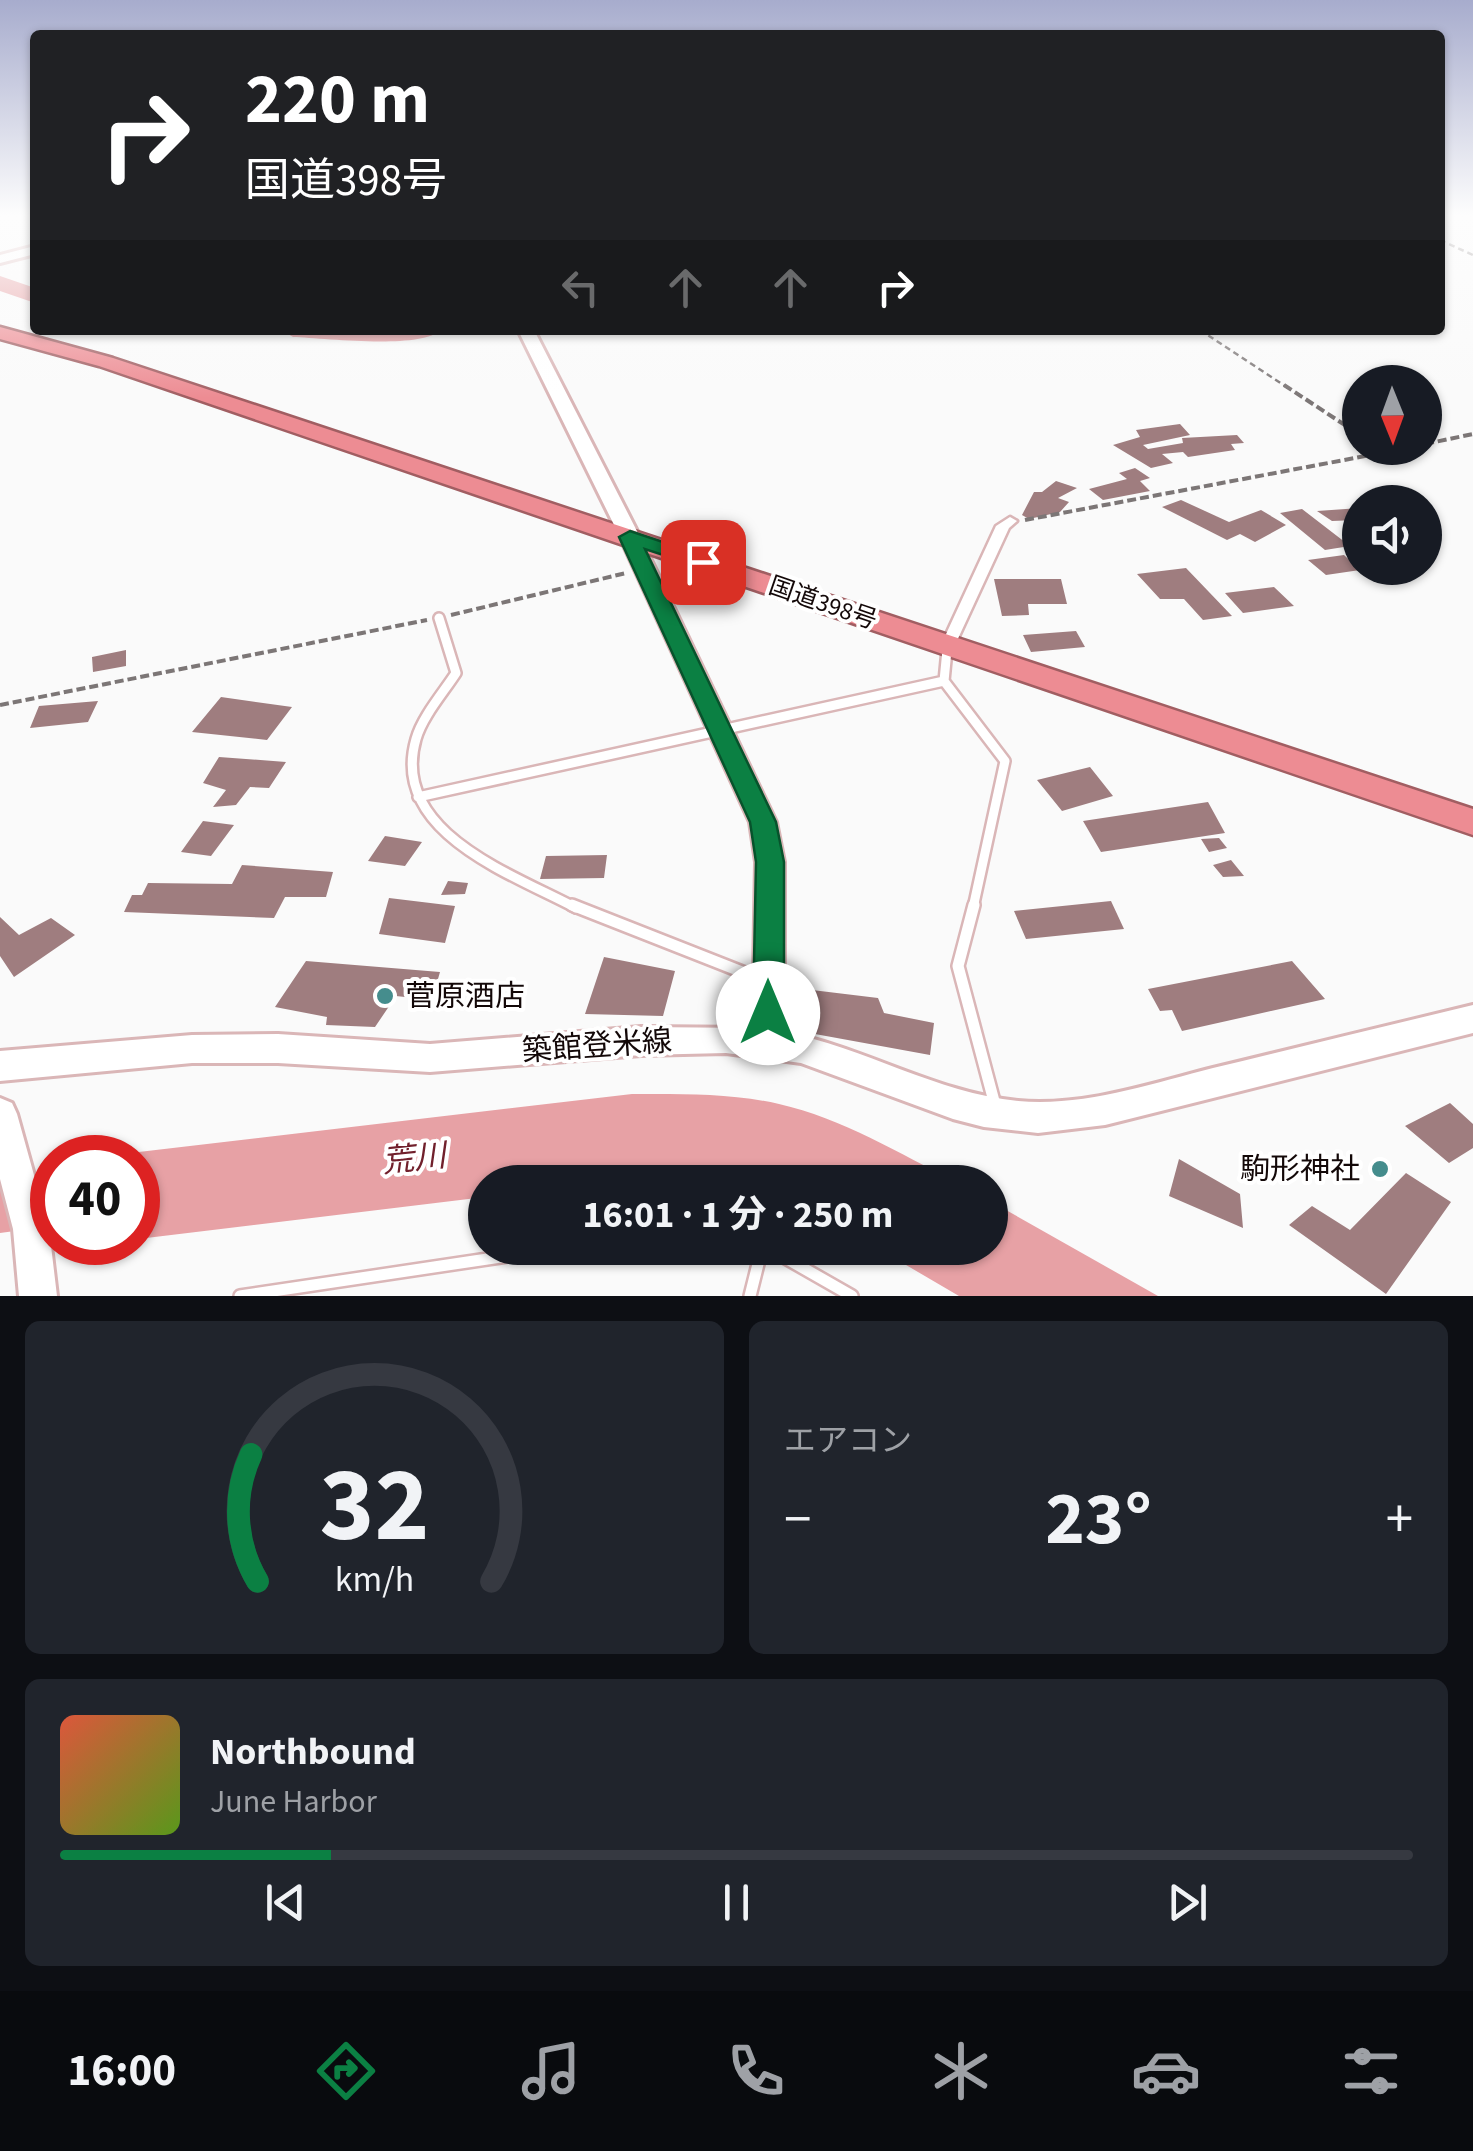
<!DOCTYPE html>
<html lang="ja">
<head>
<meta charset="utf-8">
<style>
  body { margin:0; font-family:"Source Sans 3","Noto Sans JP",sans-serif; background:#20242c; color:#f1f3f6; height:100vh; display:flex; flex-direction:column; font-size:38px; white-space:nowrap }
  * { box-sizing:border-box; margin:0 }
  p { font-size:32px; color:#9ea1a6 }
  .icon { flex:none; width:55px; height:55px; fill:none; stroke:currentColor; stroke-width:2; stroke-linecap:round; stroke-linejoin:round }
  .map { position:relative; height:1296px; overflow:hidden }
  .panel { display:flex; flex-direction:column; gap:25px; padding:25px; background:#0d0f14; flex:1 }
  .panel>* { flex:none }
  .guide { position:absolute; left:30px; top:30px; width:1415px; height:305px; border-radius:10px; box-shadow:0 2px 8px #0004; background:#202124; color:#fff; overflow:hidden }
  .needle { width:65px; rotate:179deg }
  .controls { position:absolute; left:1342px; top:365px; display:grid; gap:20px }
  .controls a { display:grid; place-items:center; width:100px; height:100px; border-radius:50%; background:#171b24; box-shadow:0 2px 8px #0004; font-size:50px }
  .speed { position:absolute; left:30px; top:1135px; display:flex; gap:20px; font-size:50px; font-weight:700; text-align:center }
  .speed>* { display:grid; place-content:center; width:130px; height:130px; border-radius:50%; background:#171b24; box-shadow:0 2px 8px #0004; line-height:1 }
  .speed .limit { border:15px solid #d22; background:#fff; color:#111 }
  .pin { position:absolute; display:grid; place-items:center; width:85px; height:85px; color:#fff; margin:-42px; border-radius:20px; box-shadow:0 5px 15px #0006 }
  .me { position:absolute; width:110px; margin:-55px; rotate:0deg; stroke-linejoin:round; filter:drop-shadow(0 0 8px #0008) }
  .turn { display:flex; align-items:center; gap:35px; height:210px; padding:0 50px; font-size:45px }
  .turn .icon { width:130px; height:130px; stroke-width:2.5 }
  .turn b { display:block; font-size:70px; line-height:85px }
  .lanes { display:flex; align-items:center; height:95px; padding:0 50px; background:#0003; justify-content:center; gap:50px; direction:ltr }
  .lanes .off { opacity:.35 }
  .big { font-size:75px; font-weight:700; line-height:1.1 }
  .panel .widget { flex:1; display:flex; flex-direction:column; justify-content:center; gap:15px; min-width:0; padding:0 35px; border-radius:15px; background:#20242c }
  .panel .dial { align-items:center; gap:0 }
  .dial svg { height:260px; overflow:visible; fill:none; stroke:#363941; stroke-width:7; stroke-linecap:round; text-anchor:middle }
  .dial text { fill:#f1f3f6; stroke:none }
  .song { display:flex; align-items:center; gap:30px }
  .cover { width:120px; height:120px; border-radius:15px; background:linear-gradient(135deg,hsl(10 70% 55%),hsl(90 70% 35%)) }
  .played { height:10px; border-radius:5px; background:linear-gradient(90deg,#0b8043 20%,#363941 20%) }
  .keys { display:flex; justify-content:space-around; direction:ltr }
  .heat { display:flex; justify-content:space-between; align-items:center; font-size:55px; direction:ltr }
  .panel .tiles { flex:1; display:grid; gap:25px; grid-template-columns:1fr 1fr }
  .widget:last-child { grid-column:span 2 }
  .trip { position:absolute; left:468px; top:1165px; width:540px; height:100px; border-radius:50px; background:#171b24; box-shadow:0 2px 8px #0004; font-weight:700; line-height:100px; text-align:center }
  .menu { display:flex; height:160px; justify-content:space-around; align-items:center; background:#090b0e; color:#9ea1a6 }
  .menu .icon { width:70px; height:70px }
  .menu .selected { color:#0b8043 }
  .menu b { font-size:45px; color:#f1f3f6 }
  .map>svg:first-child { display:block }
  .water { fill:#e7a1a5 }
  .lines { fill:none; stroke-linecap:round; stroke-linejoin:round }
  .river { fill:#e7a1a5; fill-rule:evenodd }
  .building { fill:#9f7d7f }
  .lane-far1-casing { stroke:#dab6b7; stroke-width:14 }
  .lane-casing { stroke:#dab6b7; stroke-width:16 }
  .street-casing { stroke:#dab6b7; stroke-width:5 }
  .secondary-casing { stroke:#dab6b7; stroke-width:6 }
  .highway-casing { stroke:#a15e62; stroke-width:5 }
  .path-far1 { stroke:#7c7676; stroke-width:2.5; stroke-dasharray:6 4; stroke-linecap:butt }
  .path { stroke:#7c7676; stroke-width:4; stroke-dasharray:9 4; stroke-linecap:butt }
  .lane-far1 { stroke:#fff; stroke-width:9 }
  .lane { stroke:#fff; stroke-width:11 }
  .street { fill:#fff; fill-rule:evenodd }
  .secondary { fill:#fff; fill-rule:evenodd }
  .highway { fill:#ed8c93; fill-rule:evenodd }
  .route { fill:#0b8043; stroke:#07532c; stroke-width:2.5 }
  .poi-dot { fill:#458d8d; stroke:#fff; stroke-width:4 }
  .labels { text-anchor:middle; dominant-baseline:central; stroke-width:8; stroke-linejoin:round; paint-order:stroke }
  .street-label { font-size:25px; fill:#130808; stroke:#fff }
  .near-poi-label { font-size:30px; fill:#130808; stroke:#fff; text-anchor:start }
  .near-street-label { font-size:30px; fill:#130808; stroke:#fff }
  .near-water-label { font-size:32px; font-style:italic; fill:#71202c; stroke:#fff }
</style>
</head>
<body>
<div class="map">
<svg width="1473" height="1296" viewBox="0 0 1473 1296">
  <rect width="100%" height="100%" fill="#fafafa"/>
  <path class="water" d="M632,1094C682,1094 731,1093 779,1104C842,1118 900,1154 956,1182H718L694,1178L485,1182V1197L138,1239V1158L96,1157Z
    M990,1201L1158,1296H959L877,1248H990Z"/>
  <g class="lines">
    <path class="river" d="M0,276L35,288V303L0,291Z
      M281,330H441C421,350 323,338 293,337Z
      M52,1172V1226L0,1233V1179Z"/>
  </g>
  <path class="building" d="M1180,424L1190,435L1143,445L1148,449L1183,443L1182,438L1237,435L1244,443L1231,444L1235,450L1188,457L1183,452L1162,454L1173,463L1151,468L1113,445L1140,437L1136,430Z
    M1135,468L1150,478L1140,481L1150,491L1103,500L1089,489L1127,479L1119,473Z
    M1056,481L1077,488L1058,498L1069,502L1060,512L1029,519L1022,515L1034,492H1042Z
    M1181,500L1229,522L1261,510L1286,525L1255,542L1240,534L1227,540L1162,507Z
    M1360,508L1349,512L1357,520L1332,521L1317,511Z
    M1302,509L1350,546L1325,550L1280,513Z
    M1344,555L1360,570L1326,575L1308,560Z
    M1186,568L1232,616L1203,620L1184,599H1160L1137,574Z
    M994,579H1061L1067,604H1028L1029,615L1002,616Z
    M1274,587L1294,606L1243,613L1225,593Z
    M1076,631L1085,647L1031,652L1023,635Z
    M126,650V666L93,672L92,657Z
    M221,697L292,707L267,740L192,732Z
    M98,701L88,722L30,728L39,706Z
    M219,757L286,762L269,788L250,787L236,805L213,807L226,790L203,783Z
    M1090,767L1113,796L1062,811L1037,780Z
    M1208,802L1225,833L1101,852L1083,821Z
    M203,821L234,825L211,856L181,852Z
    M385,836L422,842L405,866L368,861Z
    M1219,838L1227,848L1209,852L1201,839Z
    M607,855L604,878L540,879L546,856Z
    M1231,860L1244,876L1223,877L1213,865Z
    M242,865L333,872L326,897H285L274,918L124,912L132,895H142L148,883L232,884Z
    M448,881L468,883L465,894L441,895Z
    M389,898L455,906L445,943L379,934Z
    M1111,901L1124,929L1026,939L1014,911Z
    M0,917L19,935L51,918L75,935L14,977L0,956Z
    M604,957L675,971L663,1016L585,1014Z
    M306,961L440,972L432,1000L396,996L375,1027L326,1025L327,1017L275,1007Z
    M1292,961L1325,999L1182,1031L1172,1010L1160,1011L1148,989Z
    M812,990L878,998L884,1013L934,1023L930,1055L815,1034Z
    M1450,1103L1473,1124V1148L1449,1163L1405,1126Z
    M1179,1159L1240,1194L1243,1228L1169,1196Z
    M1406,1173L1451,1202L1386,1294L1289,1225L1312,1206L1350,1230Z"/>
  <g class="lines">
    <defs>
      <path id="lane-far1" d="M439,618L456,673C443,693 422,717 416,739C389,832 512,874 576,908
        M947,650L944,681L1005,761L973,908
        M418,797L944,681"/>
      <path id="lane" d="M572,905L760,979
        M974,905L958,966L995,1105
        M768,1248L852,1296
        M240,1296L561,1248
        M750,1296L762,1248"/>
      <path id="street" d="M1010,517L1017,521L1009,528L955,645L953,648H943L941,645L996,526Z"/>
      <path id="secondary" d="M35,246V254L0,263V255Z
        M518,330H534L640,537L776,822L784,862V1032C864,1047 936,1093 1018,1101C1083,1107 1150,1084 1213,1068C1300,1047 1386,1026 1473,1005V1033L1105,1125L1038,1133L984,1127L953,1119L801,1063L726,1053L641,1055L430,1072L278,1063H192L0,1081V1051L192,1035L278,1034L430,1044L641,1027L753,1028L756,862L750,822L620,537Z
        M0,1098L12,1103L17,1114L49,1229L57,1296H19L13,1229L0,1179Z"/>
      <path id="highway" d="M0,327L113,358L1473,809V835L99,366L0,339Z"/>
    </defs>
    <use href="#lane-far1" class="lane-far1-casing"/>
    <use href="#lane" class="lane-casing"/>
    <use href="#street" class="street-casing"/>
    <use href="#secondary" class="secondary-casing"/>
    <use href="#highway" class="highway-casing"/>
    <path class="path-far1" d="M1440,240L1473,255
      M1200,330L1288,388"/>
    <path class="path" d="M1284,385L1360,435
      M1425,444L1473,434
      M1025,520L1408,448
      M451,615L626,573
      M0,705L427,620"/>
    <use href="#lane-far1" class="lane-far1"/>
    <use href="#lane" class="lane"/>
    <use href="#street" class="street"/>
    <use href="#secondary" class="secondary"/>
    <use href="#highway" class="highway"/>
  </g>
  <linearGradient id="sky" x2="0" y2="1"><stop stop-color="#a7accd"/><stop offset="0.54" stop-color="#fdfdfd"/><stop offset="1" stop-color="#fdfdfd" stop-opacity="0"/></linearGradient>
  <rect width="1473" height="398" fill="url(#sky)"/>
  <path class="route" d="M630,531L711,558L714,562L703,568L645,549L776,822L784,862V1013L780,1022L768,1026L757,1022L753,1013L756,862L750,822L619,537Z"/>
  <g class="poi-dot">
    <circle cx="385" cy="996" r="10"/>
    <circle cx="1380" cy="1169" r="10"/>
  </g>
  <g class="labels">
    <g class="street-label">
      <text transform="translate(823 603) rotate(19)">国道398号</text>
    </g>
    <g class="near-poi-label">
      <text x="405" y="996">菅原酒店</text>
      <text x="1360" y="1169" text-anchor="end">駒形神社</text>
    </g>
    <g class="near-street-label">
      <text transform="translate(597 1046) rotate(-4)">築館登米線</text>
    </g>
    <g class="near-water-label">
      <text transform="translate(414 1159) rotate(-6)">荒川</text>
    </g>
  </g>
</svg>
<div class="controls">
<a><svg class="needle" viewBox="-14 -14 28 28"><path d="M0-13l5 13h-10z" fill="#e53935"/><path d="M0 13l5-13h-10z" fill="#9ea1a6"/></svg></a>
<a><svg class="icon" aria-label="sound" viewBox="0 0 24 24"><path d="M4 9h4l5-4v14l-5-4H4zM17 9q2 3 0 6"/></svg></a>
</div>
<div class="speed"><div class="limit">40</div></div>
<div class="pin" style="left:703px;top:562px;background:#d93025"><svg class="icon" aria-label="arrive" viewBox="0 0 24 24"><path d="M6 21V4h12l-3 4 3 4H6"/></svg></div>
<svg class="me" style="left:768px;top:1013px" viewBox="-20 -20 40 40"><circle r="19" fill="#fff"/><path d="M0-13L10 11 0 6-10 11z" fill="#0b8043"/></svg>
<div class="trip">16:01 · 1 分 · 250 m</div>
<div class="guide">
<div class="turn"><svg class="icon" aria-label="right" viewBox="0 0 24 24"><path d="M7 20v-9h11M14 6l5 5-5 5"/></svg><div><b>220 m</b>国道398号</div></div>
<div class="lanes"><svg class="icon off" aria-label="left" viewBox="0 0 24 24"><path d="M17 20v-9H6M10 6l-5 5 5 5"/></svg><svg class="icon off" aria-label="ahead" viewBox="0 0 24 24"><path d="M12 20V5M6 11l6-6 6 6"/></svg><svg class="icon off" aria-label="ahead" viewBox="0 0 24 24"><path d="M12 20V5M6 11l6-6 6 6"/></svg><svg class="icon" aria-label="right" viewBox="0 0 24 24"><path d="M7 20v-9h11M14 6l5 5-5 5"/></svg></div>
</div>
</div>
<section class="panel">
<div class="tiles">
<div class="widget dial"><svg viewBox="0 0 100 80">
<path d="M14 69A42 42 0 1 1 86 69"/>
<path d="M14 69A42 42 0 0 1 12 30" stroke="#0b8043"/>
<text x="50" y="56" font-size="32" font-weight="700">32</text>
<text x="50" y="72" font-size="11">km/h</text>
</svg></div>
<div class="widget"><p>エアコン</p>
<div class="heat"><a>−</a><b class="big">23°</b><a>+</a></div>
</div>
<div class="widget">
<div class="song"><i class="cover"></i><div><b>Northbound</b><p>June Harbor</p></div></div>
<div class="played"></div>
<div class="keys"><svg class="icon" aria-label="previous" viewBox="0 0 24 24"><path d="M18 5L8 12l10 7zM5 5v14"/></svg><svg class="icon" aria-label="pause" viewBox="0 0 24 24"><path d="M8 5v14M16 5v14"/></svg><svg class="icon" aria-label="next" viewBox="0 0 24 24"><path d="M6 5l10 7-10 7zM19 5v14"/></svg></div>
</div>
</div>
</section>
<nav class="menu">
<b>16:00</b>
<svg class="icon selected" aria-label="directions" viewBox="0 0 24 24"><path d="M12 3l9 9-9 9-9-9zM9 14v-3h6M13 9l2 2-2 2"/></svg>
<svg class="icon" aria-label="music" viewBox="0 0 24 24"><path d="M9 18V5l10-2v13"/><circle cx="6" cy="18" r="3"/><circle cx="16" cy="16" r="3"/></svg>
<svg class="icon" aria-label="phone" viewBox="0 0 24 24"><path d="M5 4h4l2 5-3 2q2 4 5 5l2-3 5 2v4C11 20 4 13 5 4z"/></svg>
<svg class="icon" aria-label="climate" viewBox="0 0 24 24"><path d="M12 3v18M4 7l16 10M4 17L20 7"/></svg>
<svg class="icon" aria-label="car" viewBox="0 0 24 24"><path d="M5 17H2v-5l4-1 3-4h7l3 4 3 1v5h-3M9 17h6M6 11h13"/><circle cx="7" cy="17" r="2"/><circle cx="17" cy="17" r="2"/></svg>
<svg class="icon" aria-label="filters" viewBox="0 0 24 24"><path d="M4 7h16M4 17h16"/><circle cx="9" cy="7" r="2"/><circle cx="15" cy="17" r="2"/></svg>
</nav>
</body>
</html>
